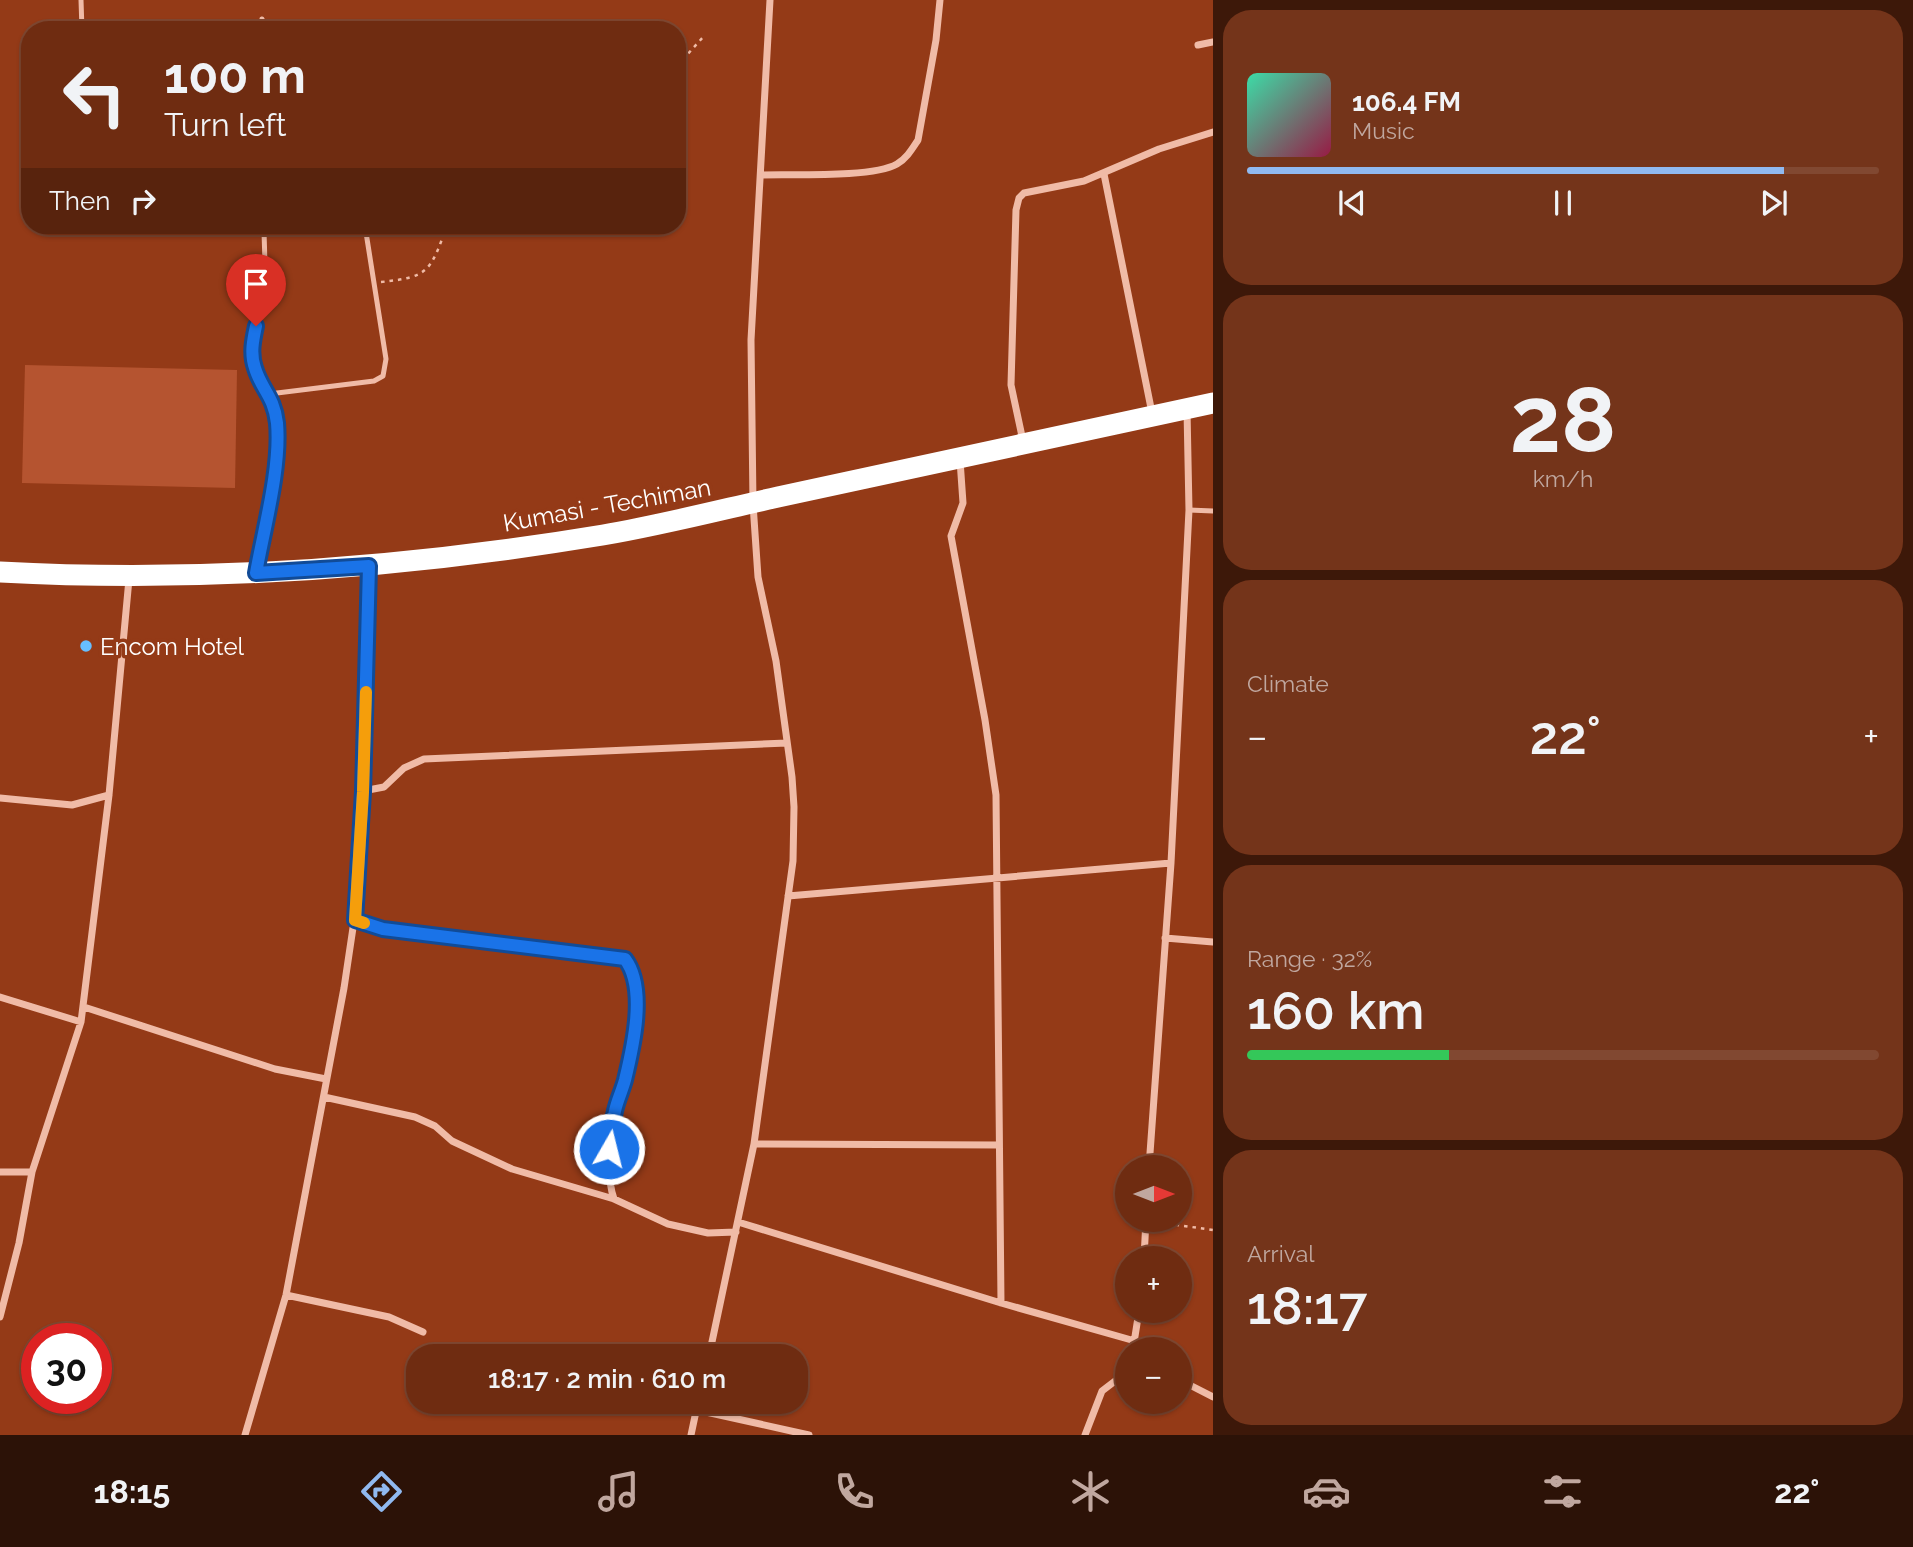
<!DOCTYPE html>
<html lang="en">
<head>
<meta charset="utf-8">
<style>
  body { margin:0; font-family:Raleway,sans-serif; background:#74341a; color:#f1f3f6; height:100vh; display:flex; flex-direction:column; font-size:26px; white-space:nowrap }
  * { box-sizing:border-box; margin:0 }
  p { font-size:23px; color:#c0a79f }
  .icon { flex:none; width:38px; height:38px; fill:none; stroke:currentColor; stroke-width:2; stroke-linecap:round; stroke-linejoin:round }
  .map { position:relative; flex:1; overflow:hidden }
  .details { display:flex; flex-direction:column; gap:10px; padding:10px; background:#3d1809; width:700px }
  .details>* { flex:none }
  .guide { position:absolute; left:21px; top:21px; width:665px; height:214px; border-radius:28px; box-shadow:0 2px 5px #0004,0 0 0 2px #814831; background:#6f2c11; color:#f1f3f6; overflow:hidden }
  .needle { width:46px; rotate:90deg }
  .buttons { position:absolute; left:1115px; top:1155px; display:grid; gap:14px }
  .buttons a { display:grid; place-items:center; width:77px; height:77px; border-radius:50%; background:#6f2c11; box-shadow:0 2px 5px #0004,0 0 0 2px #814831; font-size:35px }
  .speed { position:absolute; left:21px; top:1323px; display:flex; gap:14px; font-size:35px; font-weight:700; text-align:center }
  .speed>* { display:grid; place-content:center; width:91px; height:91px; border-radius:50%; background:#6f2c11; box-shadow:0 2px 5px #0004,0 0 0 2px #814831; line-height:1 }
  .speed .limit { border:10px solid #d22; background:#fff; color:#111 }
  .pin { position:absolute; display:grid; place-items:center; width:60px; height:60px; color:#fff; margin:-72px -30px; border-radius:50% 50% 50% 0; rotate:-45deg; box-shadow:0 0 7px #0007 }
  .pin .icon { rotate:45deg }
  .me { position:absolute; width:77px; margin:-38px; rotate:8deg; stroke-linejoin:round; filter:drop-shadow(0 0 5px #0008) }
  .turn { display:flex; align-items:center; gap:24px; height:147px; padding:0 28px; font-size:32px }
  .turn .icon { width:91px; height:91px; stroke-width:2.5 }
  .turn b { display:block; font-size:49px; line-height:60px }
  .then { display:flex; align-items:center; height:66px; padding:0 28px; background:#0003; gap:14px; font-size:26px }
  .big { font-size:52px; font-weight:600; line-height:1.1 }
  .details .card { flex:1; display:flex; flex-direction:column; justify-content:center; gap:10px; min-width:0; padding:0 24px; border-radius:28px; background:#74341a }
  .details .dial { align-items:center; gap:0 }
  .dial b { font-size:91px; line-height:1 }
  .song { display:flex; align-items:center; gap:21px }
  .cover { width:84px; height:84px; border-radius:10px; background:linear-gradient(135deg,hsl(160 70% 55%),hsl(340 70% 35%)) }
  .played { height:7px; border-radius:4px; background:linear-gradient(90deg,#90b9f0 85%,#814831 85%) }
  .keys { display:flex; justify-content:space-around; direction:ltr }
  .heat { display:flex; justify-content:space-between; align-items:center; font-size:38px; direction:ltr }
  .charge { height:10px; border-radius:5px; background:linear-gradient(90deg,#34c759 32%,#814831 0) }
  .trip { position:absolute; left:406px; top:1344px; width:402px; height:70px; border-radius:28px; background:#6f2c11; box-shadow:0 2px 5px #0004,0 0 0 2px #814831; font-weight:600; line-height:70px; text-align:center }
  .tabs { display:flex; height:112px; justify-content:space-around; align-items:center; background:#2c1207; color:#c0a79f }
  .tabs .icon { width:49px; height:49px }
  .tabs .current { color:#90b9f0 }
  .tabs b { font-size:32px; color:#f1f3f6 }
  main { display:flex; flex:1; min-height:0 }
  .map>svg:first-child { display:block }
  .green { fill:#b55430 }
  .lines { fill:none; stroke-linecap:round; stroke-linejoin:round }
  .path { stroke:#f0bba7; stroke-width:2.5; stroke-dasharray:3.5 5; stroke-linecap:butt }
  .lane { stroke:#f0bba7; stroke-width:5 }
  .street { stroke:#f0bba7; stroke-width:7 }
  .highway { stroke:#fff; stroke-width:21 }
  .route-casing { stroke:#114b97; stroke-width:18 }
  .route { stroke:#1a73e8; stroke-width:12 }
  .slow { stroke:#f59e0b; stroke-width:12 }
  .poi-dot { fill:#67beff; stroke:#943a17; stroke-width:2.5 }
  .labels { text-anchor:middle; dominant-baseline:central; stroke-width:7; stroke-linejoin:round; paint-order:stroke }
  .street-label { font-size:24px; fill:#fff; stroke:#943a17 }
  .poi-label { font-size:24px; fill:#fff; stroke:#943a17; text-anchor:start }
</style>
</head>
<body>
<main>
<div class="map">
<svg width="1213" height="1435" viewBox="0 0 1213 1435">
  <rect width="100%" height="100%" fill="#943a17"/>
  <path class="green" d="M25,365L237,370L235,488L22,483Z"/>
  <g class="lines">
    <path class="path" d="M677,66L704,36
      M381,282C430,277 430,271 447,226
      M1160,1220L1163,1223L1213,1230"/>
    <path class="lane" d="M81,0L82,30
      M262,19L265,30
      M269,394L374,381L383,376L386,359L365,226
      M1189,510L1213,511
      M257,566C265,522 283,456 276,412C271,388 253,374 252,348C251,327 262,306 264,285C266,266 264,245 264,226"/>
    <path class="street" d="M1198,45L1213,42
      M1104,174L1152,413
      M761,175C792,174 873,178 897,164C907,158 912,149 918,140L936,40L940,0
      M1023,441L1011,385L1016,210L1019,198L1024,193L1084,181L1159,149L1213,132
      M960,460L963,503L951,536L985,720L996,795L1001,1303
      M363,791L384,787L404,768L424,759L787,743
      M0,798L72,805L109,795
      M788,896L1171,863
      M354,921L383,929L626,959C665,1013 590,1129 614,1199
      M1165,938L1213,942
      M0,997L81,1022
      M84,1007L275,1069L326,1079
      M324,1097L415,1117L435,1126L452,1141L512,1169L614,1199L668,1224L708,1233L736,1232
      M754,1144L999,1145
      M1149,1167L1171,863L1189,510L1187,410
      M0,1172H32
      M738,1222L1001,1303L1135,1341
      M1144,1258L1146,1220
      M286,1295L389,1317L423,1332
      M0,1317L19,1243L32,1172L81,1022L109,795L129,579
      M1133,1349L1139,1311
      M709,1356L754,1144L793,861L794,807L792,777L776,661L758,577L753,504L751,340L770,0
      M1180,1380L1213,1397
      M697,1410L809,1435
      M245,1435L286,1295L344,988L354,921L363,791L369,566
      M691,1435L698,1402
      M1085,1435L1102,1391L1119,1378L1127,1369"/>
    <path class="highway" d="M0,572C201,583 404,568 603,535C662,525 720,510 778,497C923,466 1068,435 1213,403"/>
  </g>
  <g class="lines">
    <defs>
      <path id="route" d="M256,326C253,340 250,354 255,368C261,389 274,396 277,423C281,468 264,528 256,573L369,566L363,792L355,920L383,929L625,959C647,988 633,1047 625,1080C622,1091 617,1101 615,1111C612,1123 611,1136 609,1149"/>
    </defs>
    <use href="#route" class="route-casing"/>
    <use href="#route" class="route"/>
    <path class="slow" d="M364,923L355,920L363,792L366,692"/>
  </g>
  <circle class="poi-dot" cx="86" cy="646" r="7"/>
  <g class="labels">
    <g class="street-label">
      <text transform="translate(607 505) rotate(-10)">Kumasi - Techiman</text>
    </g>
    <g class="poi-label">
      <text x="100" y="646">Encom Hotel</text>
    </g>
  </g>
</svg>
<div class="buttons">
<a><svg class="needle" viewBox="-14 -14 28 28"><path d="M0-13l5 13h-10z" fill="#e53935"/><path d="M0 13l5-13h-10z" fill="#c0a79f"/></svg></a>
<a>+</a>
<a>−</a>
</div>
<div class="speed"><div class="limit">30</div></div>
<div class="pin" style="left:256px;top:326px;background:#d93025"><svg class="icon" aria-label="arrive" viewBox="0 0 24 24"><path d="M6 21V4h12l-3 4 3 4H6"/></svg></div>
<svg class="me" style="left:609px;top:1149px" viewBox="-20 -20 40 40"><circle r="17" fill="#1a73e8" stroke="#fff" stroke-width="3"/><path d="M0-11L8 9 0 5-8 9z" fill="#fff"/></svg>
<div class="trip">18:17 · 2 min · 610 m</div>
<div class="guide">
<div class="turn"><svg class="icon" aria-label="left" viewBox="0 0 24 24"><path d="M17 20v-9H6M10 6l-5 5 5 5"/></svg><div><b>100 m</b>Turn left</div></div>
<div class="then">Then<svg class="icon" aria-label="right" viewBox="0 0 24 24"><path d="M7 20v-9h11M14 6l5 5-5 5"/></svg></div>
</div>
</div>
<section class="details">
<div class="card">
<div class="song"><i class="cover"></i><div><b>106.4 FM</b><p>Music</p></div></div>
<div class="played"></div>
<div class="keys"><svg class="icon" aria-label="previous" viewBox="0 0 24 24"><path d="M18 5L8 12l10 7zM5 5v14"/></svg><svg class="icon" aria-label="pause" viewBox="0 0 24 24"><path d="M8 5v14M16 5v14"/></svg><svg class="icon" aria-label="next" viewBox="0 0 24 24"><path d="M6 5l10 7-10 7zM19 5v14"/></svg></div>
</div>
<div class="card dial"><b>28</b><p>km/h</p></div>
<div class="card"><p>Climate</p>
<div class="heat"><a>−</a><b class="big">22°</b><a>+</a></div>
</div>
<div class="card"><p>Range · 32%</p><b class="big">160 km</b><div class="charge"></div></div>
<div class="card"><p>Arrival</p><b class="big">18:17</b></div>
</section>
</main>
<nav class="tabs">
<b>18:15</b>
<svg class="icon current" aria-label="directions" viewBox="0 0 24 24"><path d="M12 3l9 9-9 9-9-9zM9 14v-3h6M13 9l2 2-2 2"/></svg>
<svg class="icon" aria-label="music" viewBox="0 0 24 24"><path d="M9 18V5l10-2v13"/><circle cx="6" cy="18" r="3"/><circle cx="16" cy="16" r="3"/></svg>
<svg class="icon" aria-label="phone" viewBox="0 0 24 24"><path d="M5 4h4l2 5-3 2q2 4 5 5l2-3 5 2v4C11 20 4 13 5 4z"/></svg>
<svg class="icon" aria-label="climate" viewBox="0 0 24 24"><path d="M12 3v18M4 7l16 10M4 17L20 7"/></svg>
<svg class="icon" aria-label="car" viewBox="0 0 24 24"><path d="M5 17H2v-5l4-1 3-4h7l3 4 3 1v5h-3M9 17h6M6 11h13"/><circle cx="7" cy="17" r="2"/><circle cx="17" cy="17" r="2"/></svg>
<svg class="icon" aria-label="filters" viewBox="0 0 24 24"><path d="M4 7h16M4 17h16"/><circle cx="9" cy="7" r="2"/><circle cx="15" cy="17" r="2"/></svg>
<b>22°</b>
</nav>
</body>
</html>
